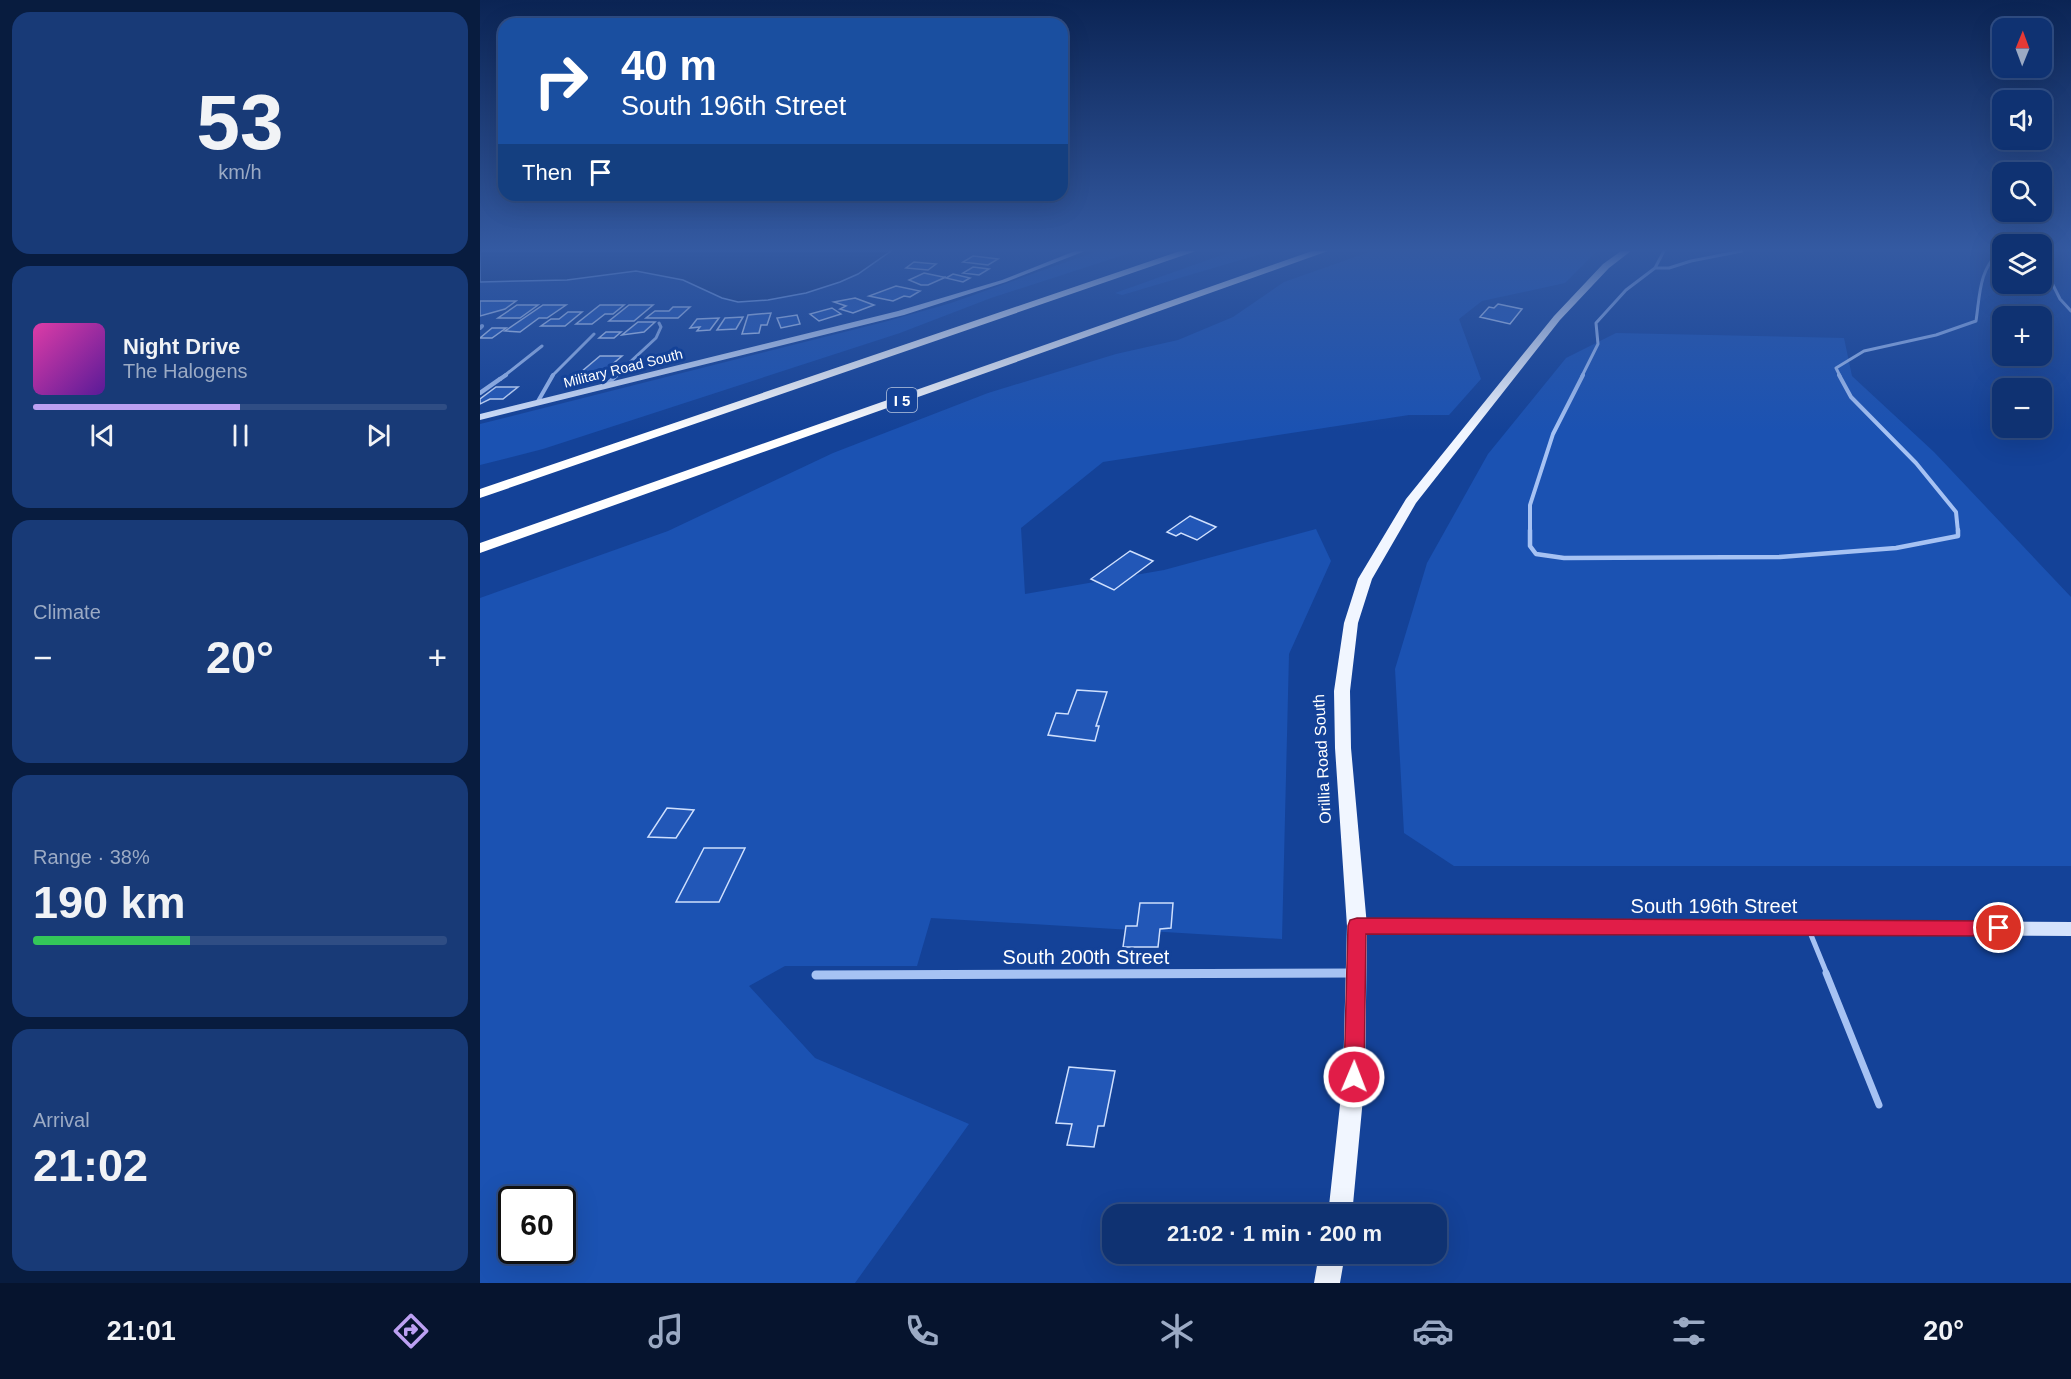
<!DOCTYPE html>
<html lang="en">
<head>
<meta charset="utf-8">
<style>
  body { margin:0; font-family:Arial,sans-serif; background:#183a77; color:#f1f3f6; height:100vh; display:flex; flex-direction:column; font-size:22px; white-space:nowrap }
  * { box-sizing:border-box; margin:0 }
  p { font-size:20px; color:#9baac4 }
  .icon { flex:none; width:33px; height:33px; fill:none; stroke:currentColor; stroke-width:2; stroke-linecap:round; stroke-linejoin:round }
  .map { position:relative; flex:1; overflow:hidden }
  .drawer { display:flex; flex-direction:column; gap:12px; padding:12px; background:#081c3f; width:480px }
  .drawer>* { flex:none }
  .guide { position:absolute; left:18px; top:18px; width:570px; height:183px; border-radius:18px; box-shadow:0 6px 24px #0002,0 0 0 2px #2f4d84; background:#1a4fa0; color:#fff; overflow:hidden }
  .needle { width:39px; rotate:1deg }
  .controls { position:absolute; left:1512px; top:18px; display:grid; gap:12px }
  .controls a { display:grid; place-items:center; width:60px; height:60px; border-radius:12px; background:#0f3272; box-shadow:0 6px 24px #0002,0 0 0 2px #2f4d84; font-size:30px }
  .speed { position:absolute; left:18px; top:1186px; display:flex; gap:12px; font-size:30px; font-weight:700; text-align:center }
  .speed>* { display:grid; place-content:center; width:78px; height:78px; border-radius:50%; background:#0f3272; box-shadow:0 6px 24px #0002,0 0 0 2px #2f4d84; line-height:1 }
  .speed .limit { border:3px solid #111; border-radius:9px; background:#fff; color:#111 }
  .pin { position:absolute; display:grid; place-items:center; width:51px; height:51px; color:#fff; margin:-26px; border:3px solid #fff; border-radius:50%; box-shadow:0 2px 6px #0007 }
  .me { position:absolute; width:66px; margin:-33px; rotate:1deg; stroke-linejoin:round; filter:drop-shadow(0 0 4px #0008) }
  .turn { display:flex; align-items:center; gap:21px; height:126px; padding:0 24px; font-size:27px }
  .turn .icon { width:78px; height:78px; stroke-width:2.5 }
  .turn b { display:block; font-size:42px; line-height:51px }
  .then { display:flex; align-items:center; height:57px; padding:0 24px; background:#0003; gap:12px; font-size:22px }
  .big { font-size:45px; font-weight:800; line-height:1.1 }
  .drawer .card { flex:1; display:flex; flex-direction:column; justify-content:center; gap:9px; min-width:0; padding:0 21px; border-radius:18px; background:#183a77 }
  .drawer .dial { align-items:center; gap:0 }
  .dial b { font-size:78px; line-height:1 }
  .song { display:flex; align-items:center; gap:18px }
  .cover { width:72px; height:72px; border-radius:9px; background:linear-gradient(135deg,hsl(320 70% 55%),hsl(270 70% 35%)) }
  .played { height:6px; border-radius:3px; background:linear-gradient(90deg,#bca0f2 50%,#2f4d84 50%) }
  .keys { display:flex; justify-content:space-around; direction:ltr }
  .heat { display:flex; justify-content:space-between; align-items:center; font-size:33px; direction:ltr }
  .charge { height:9px; border-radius:4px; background:linear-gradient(90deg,#34c759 38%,#2f4d84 0) }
  .trip { position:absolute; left:622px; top:1204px; width:345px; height:60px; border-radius:18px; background:#0f3272; box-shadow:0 6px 24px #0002,0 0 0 2px #2f4d84; font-weight:800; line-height:60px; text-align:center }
  .tab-bar { display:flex; height:96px; justify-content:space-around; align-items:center; background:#06142e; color:#9baac4 }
  .tab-bar .icon { width:42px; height:42px }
  .tab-bar .active { color:#bca0f2 }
  .tab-bar b { font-size:27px; color:#f1f3f6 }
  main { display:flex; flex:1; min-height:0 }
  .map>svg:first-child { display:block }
  .green { fill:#1b52b2; fill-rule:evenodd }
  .water { fill:#0c3074; stroke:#98bbf6; stroke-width:1.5 }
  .building { fill:#2257b7; stroke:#cedffd; stroke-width:1.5 }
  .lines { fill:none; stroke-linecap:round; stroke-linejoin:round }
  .service-far4 { stroke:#a6c2f3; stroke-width:3 }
  .service-far3 { stroke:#a6c2f3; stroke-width:4 }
  .service-far2 { stroke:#a6c2f3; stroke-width:4.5 }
  .service-far1 { stroke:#a6c2f3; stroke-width:5 }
  .service { stroke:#a6c2f3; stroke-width:7 }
  .minor-far3 { stroke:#a6c2f3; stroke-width:4 }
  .minor-far2 { stroke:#a6c2f3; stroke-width:4.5 }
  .minor-far1 { stroke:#a6c2f3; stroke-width:8 }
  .minor { stroke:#a6c2f3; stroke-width:9 }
  .secondary { fill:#d5e3fc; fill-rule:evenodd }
  .primary { fill:#f1f6ff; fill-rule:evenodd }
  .motorway { fill:#fff; fill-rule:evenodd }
  .route { fill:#e11d48; stroke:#92132f; stroke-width:1.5 }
  .labels { text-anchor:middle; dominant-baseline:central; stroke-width:6; stroke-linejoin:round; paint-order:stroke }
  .far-street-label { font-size:14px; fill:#fff; stroke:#144298 }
  .shield { fill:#144298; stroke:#b8c6e0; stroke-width:1.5 }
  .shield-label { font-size:15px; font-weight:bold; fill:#fff }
  .street-label { font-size:16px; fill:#fff; stroke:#144298 }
  .near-street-label { font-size:20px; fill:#fff; stroke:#144298 }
</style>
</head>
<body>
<main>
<section class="drawer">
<div class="card dial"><b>53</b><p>km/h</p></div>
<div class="card">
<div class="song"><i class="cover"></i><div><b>Night Drive</b><p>The Halogens</p></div></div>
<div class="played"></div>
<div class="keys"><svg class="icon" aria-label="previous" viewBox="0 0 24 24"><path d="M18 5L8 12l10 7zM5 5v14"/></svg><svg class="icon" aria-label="pause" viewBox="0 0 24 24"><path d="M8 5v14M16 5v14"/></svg><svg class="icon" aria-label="next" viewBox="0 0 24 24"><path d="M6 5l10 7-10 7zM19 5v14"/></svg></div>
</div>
<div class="card"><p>Climate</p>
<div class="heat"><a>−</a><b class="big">20°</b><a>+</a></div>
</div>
<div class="card"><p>Range · 38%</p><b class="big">190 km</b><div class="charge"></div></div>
<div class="card"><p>Arrival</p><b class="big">21:02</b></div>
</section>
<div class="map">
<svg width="1591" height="1283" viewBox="0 0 1591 1283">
  <rect width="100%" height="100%" fill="#144298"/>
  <path class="green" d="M617,251H656L511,298L420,333L63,449L0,465V424L404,322L471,303Z
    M753,251H791L642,295L635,293Z
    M892,251H1117L1085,283L1002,301L979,319L1001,379L969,415H929L623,462L541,528L545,594L684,570L836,529L851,561L809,654L802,939L451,918L437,966H305L269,986L335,1058L489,1124L375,1283H0V598L188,531L353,453L508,393L636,354L698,340L753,317L804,282ZM32,1200H82V1251H32Z
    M1136,333L1364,338L1372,376L1454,452L1591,597V866H974L924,833L915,669L947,563L1008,454L1086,358Z"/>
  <path class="water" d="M0,251H411L378,274L360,282L326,293L288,300L258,302L242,298L203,280L156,271L87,280L0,282Z"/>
  <path class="building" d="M493,256L502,257L518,259L508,265L483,262Z
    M434,262L456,264L448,270L426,268Z
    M493,267L509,269L499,275L483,273Z
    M444,273L463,277H466L448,285H441L429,280Z
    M473,274L490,278L483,282L466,278Z
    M416,286L440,291L430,297L424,296L413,301L389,296Z
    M375,298L394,305L373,313L360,309L366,306L354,302Z
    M0,301H36L25,309L0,316Z
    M1018,304L1042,309L1030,324L1000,317L1009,307L1014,308Z
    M37,305H58L40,318H18Z
    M63,305H86L67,318H59L40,332L25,331Z
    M120,305H144L133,314H125L112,324H96Z
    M149,305H173L154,321H129Z
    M193,307H210L198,318H166L175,311H189Z
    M352,308L361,314L339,321L330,314Z
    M88,312H102L85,326H61L71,319H79Z
    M291,313L287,325H281L279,333L262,334L268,315Z
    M317,315L320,324L301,328L297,318Z
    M263,317L256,329L237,330L245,318Z
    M239,318L230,330L217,331L220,327L210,328L217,319Z
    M158,322H175L164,332L142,335Z
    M12,328H26L12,338H0Z
    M126,332H141L134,338H119Z
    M120,356H142L123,372H101Z
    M16,387H38L23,399H10L0,404V399Z
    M710,516L736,527L717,540L701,533L696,536L687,532Z
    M650,551L673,561L634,590L611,579Z
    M597,690L627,692L616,726H619L615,741L568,735L576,713L588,714Z
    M187,808L214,810L196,838L168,837Z
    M224,848H265L239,902H196Z
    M660,903H693L691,928L680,929L678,947H643L646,926H657Z
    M589,1067L635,1071L624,1126H618L614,1147L587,1145L592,1124L576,1123Z"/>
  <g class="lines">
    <path class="service-far4" d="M1568,251L1565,269L1580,299L1591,311
      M1175,268H1189L1211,261L1262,251
      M24,376L62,346
      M72,376L114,334
      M135,376L176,338L181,327L179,323
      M1102,376L1118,344L1116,323L1146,290L1175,268L1184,251
      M1360,376L1356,368L1384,351L1456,335L1496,321C1500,294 1499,270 1520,251"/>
    <path class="service-far3" d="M1359,375L1371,397L1436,463L1476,512L1478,532
      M20,379L26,375
      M126,385L137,375
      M57,403L73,375
      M1050,532V505L1073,434L1103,375"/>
    <path class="service-far2" d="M1050,530V546L1056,554L1084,558L1300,557L1416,548L1478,536V530"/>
    <path class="service-far1" d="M1329,930L1347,974"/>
    <path class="service" d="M1346,973L1399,1105"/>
    <path class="minor-far3" d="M0,328L2,326"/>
    <path class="minor-far2" d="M0,393L20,379"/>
    <path class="minor-far1" d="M596,974L873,973"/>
    <path class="minor" d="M336,975L873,973"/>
    <path class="secondary" d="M595,251H605L526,282L424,315L0,420V414L418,311L522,280Z
      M877,919L1591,922V936L877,933L871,931L869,926L871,921Z"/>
    <path class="primary" d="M1141,251H1151L1129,268L1080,320L936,503L892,579L878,623L870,691L871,748L887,926L885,1077L872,1215H848L863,1077L867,926L855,748L854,691L864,623L878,579L926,499L1074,316L1123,264Z
      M839,1254H865L860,1283H834Z"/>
    <path class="motorway" d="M700,251H716L0,498V489Z
      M832,251H848L0,553V543Z"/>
  </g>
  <linearGradient id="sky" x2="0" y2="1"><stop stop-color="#0b2454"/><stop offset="0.58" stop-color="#345aa2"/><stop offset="1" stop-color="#345aa2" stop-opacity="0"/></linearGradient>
  <rect width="1591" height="431" fill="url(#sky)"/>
  <path class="route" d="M877,918L1519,921L1526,923L1528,928L1526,934L1519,936L886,934L884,1077L881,1085L874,1088L867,1085L864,1077L868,926L870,920Z"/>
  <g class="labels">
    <g class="far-street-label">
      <text transform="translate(143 368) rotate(-14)">Military Road South</text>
    </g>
    <rect class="shield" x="407" y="388" width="30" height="24" rx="4.5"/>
    <g class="shield-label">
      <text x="422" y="400">I 5</text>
    </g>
    <g class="street-label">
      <text transform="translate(842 759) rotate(-93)">Orillia Road South</text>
    </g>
    <g class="near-street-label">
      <text x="1234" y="906">South 196th Street</text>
      <text x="606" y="957">South 200th Street</text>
    </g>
  </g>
</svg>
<div class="controls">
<a><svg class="needle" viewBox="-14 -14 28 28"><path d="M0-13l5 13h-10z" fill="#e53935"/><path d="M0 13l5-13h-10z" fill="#9baac4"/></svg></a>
<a><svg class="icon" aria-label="sound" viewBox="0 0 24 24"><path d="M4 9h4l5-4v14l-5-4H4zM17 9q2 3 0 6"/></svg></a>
<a><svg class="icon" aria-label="search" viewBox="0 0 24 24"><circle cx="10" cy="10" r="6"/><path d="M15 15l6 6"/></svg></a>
<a><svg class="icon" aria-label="layers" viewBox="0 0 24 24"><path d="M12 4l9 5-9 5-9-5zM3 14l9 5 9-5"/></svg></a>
<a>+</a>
<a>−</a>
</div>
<div class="speed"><div class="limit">60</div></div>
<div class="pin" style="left:1519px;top:928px;background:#d93025"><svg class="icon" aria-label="arrive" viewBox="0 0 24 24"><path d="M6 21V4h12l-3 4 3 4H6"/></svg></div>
<svg class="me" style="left:874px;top:1077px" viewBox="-20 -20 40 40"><circle r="17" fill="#e11d48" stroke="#fff" stroke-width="3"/><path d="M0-11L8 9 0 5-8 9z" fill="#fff"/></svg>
<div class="trip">21:02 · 1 min · 200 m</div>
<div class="guide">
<div class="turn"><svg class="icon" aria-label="right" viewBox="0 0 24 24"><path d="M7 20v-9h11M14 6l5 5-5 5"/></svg><div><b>40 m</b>South 196th Street</div></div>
<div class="then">Then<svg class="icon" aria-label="arrive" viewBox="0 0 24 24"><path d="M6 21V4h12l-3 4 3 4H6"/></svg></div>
</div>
</div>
</main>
<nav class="tab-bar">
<b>21:01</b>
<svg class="icon active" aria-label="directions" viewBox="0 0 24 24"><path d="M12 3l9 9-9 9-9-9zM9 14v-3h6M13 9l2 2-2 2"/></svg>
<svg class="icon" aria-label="music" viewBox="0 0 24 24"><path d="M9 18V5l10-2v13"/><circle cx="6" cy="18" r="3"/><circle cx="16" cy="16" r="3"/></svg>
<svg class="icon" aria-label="phone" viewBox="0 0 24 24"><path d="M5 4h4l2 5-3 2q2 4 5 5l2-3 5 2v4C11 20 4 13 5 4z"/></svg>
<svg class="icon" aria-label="climate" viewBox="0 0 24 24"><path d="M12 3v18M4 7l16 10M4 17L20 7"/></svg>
<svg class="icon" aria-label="car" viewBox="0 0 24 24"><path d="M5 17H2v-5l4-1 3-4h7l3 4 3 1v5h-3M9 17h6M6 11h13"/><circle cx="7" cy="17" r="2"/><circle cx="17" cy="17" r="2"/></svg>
<svg class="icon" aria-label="filters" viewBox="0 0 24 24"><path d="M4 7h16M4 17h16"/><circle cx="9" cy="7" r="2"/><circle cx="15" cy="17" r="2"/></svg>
<b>20°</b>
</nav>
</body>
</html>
